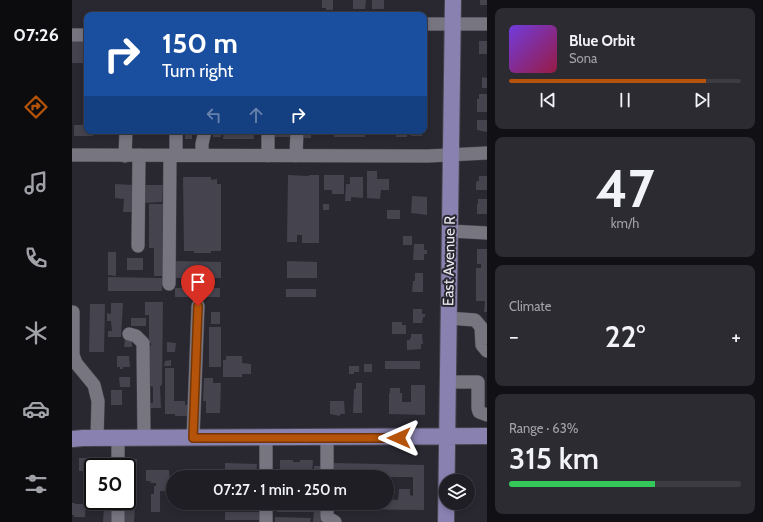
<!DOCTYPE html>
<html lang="en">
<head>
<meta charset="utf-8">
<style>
  body { margin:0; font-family:Cabin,sans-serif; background:#2c2b32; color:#f1f3f6; height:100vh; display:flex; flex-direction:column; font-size:15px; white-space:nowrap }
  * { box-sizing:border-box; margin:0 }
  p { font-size:13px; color:#a1a2a7 }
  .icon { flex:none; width:22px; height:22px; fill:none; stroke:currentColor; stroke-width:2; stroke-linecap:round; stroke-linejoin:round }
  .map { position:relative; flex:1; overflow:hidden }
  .panel { display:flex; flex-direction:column; gap:8px; padding:8px; background:#111014; width:276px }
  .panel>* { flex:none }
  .banner { position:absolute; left:12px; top:12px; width:343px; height:122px; border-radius:8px; box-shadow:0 2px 6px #0003,0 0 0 1px #3c3c42; background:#1a4fa0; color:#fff; overflow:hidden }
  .buttons { position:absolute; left:367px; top:474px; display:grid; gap:8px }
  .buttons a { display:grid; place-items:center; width:36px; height:36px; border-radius:50%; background:#1f1e25; box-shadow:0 2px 6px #0003,0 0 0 1px #3c3c42; font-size:20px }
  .speed { position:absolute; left:12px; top:458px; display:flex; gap:8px; font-size:20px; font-weight:700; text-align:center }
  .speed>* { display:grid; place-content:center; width:52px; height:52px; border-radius:50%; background:#1f1e25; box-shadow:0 2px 6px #0003,0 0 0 1px #3c3c42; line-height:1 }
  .speed .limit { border:2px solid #111; border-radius:6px; background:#fff; color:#111 }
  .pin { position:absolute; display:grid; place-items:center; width:34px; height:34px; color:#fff; margin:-41px -17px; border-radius:50% 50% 50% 0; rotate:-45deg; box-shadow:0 0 4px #0007 }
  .pin .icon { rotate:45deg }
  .me { position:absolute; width:44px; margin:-22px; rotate:270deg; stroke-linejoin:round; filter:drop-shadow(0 0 3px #0008) }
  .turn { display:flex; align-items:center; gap:14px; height:84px; padding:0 12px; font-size:18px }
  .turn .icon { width:52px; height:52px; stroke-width:2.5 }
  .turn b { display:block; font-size:28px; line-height:34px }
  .lanes { display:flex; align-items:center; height:38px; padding:0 12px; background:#0003; justify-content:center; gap:20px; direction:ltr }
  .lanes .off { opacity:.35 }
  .big { font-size:30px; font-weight:600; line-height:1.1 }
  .panel .tile { flex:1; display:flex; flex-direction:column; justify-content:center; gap:6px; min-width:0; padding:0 14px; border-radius:8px; background:#2c2b32 }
  .panel .dial { align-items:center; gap:0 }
  .dial b { font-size:52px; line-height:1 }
  .song { display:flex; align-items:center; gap:12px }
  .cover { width:48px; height:48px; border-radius:6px; background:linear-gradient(135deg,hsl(260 70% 55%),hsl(340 70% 35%)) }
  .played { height:4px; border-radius:2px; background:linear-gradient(90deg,#b45309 85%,#3c3c42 85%) }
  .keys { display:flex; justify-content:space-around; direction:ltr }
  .heat { display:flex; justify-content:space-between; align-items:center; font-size:22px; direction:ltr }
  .charge { height:6px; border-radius:3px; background:linear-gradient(90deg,#34c759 63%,#3c3c42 0) }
  .trip { position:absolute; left:94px; top:470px; width:228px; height:40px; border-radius:20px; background:#1f1e25; box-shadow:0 2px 6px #0003,0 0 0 1px #3c3c42; font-weight:600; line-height:40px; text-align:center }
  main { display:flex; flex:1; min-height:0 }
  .menu { display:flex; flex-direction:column; width:72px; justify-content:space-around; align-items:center; background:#0c0c0f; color:#a1a2a7 }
  .menu .icon { width:28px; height:28px }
  .menu .active { color:#b45309 }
  .menu b { font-size:18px; color:#f1f3f6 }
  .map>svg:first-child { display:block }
  .building { fill:#45434e }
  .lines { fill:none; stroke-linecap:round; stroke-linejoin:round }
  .minor-casing { stroke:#46454c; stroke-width:14 }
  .major-casing { stroke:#46454c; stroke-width:18 }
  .minor { stroke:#777580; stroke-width:13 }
  .major { stroke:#8981af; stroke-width:16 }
  .route-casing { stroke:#753606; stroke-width:10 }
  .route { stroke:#b45309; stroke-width:7 }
  .labels { text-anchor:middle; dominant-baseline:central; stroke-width:4; stroke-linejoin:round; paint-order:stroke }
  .street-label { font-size:15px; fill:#e9e8ee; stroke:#292831 }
</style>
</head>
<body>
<main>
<nav class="menu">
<b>07:26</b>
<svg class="icon active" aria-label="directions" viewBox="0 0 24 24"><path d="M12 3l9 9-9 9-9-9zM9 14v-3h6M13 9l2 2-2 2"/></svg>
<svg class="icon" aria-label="music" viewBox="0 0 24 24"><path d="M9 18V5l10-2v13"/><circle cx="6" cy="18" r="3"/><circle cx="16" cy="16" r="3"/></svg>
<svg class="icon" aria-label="phone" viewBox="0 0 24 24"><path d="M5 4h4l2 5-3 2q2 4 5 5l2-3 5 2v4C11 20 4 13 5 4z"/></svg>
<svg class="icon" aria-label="climate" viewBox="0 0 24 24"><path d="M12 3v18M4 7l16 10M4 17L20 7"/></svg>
<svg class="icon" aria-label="car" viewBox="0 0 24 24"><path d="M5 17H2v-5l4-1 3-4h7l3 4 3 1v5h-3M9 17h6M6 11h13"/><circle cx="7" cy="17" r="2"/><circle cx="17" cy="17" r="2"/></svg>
<svg class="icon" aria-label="filters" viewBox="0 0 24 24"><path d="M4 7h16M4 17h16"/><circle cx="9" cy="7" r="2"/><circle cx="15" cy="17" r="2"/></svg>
</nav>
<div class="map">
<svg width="415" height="522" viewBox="0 0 415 522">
  <rect width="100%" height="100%" fill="#292831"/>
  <path class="building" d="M250,0H261V10H254V8H250Z
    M281,0H294L293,9H281Z
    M300,0H312V9H300Z
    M408,0H415V5H408Z
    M0,40H15V63H0Z
    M407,41H415V54H407Z
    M352,59H355V82H352Z
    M410,77L415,78V88H410Z
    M407,94H415V112H405V99H407Z
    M352,96H355V120H352Z
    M405,120H415V132L405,130Z
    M2,125H15V131H21V136H2Z
    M39,131H47V135H39Z
    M111,131H120V139H113V135H111Z
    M141,131H149V137H141Z
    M152,131H182V139H151Z
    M203,131H220V137H203Z
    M231,131H239V138H231Z
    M262,131H293V137H262Z
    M324,131H335V137H324Z
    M339,131H351L350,136H339Z
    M295,171H305V179H317V190H309L308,199L295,198Z
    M216,175L237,176V175H247V243H230V235H225V242H215Z
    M252,175H272V194H260V190H252Z
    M407,176H415V190H404V183L405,181H407Z
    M111,177H139V180L145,179V184H149V251H139V253H122V251H112Z
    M278,177H291V198L279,197V201H273L274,184H278Z
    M43,184L61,185L60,212H51L52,199L43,198Z
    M71,185H91L90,202L71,203Z
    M340,196L355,197V215L339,213Z
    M406,199H415V214H405V204H406Z
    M77,204H91L90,276H82V248H77Z
    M251,204H257V210H251Z
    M315,210H328V219H315Z
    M331,236H340V245H331Z
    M342,244H352V250H355V254H352V260H341Z
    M405,249H415V312H412L413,301H404V268H409V264H405Z
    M36,252H44V276L36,275Z
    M55,258H71V270H55Z
    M103,261L149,262V278H103Z
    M215,261L245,262V278H215Z
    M343,273H351V292H340L341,281H343Z
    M36,277L90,278V291H36Z
    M103,288H148V297H103Z
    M214,289H244V297H214Z
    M73,302H91L90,385L88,386L89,408H78V403H81V387L76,385V346H79V343H77V315H73Z
    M39,303H51L49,337H36V331H40L39,321H35V313L39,314Z
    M18,304H33L32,352H17Z
    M341,309H350V314H353V317H351L350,323H341Z
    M139,312H148V324H139Z
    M59,318H74V326H59Z
    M320,322H330V325H334V334H320Z
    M137,327H149V367H137Z
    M339,334H350L351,344H349V349L335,350V340H338V338H339Z
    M53,339H60V347H52Z
    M95,342L104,343L103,352H95Z
    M45,356H57L58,367H51V369H48V367H45Z
    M154,356H170V363L179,364V374H170V377H151V360H154Z
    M99,360V366H92L93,361Z
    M313,361H348V369H313Z
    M292,364H300V372H292Z
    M277,366H287V372H282V374H277Z
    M93,368H102V401H113V405H119V416H103V414H93Z
    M47,377H58V387H48Z
    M132,378H141V383H149L148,413H134V401H131Z
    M284,383H290V413H281L282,389H284Z
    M339,385H353V415L317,414V393H318V388H328V393H330V402H339Z
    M39,390H50V405H39Z
    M258,401H272L273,414H268V416L258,414Z
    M7,458H26V467H21V501H26V509H14V500H16L17,487H14V483H11L12,471H7Z
    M51,459H65L64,492H55V467H51Z
    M208,460H221V462H228V460H241L240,472H234V477H215V472H208Z
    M28,461H42V467H28Z
    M153,463L185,464L184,476L160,477V475H153Z
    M261,463L352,465V510L261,509V503H315V499L326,500L327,489H338V495L341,496V477H261Z
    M242,466H250V477H242Z
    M124,469H143V477H124Z
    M74,470H97L98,484H95V491H88V512H79V494H82V486H84V483H78L79,481H74Z
    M0,503H3V504H14L13,517H2V515H0Z
    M135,503H145V508H135Z
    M242,503H249V522H241L242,512H205V504H242Z
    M51,504L63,505L62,522H51Z
    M32,508H44V522H31Z
    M153,512H188V520H153Z
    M203,517L239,518L238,522H203Z"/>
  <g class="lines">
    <defs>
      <path id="minor" d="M352,24H415
        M0,35H15
        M0,155L356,156L415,153
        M104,155V131
        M130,155V144L133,131
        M53,156L54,131
        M196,156V131
        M224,156L225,131
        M378,231L415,233
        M66,246L67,155
        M97,284L98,156
        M1,312V355L4,363L22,385L26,401L25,438
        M376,318L403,320L409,327L410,345L415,351
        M57,334L64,336L71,343L72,438
        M375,382H406V408L407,412L415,415
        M121,438L126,306
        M46,467V438
        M194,477V438
        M255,477V438
        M194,503V522
        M255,503V517L263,522
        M46,522V501"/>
      <path id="major" d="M0,439L11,438L415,436
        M374,522L381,0"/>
    </defs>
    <use href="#minor" class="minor-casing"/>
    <use href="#major" class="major-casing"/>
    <use href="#minor" class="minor"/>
    <use href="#major" class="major"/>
  </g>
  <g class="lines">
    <defs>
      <path id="route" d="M126,306L121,438H327"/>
    </defs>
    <use href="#route" class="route-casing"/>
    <use href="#route" class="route"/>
  </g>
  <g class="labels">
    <g class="street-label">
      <text transform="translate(377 261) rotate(-89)">East Avenue R</text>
    </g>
  </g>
</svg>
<div class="buttons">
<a><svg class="icon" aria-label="layers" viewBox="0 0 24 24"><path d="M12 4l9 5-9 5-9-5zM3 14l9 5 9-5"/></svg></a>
</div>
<div class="speed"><div class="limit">50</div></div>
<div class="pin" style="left:126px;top:306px;background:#d93025"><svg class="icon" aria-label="arrive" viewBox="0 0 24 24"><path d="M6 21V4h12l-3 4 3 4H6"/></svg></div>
<svg class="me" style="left:327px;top:438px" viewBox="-20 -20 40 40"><path d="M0-17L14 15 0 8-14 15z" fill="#b45309" stroke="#fff" stroke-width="4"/></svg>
<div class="trip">07:27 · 1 min · 250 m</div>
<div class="banner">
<div class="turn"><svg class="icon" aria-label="right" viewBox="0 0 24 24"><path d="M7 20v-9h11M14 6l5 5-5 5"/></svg><div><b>150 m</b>Turn right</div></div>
<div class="lanes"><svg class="icon off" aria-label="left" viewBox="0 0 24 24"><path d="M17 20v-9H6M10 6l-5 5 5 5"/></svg><svg class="icon off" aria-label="ahead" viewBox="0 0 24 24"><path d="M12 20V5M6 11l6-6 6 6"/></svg><svg class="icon" aria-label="right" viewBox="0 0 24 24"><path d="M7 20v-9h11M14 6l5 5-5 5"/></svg></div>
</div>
</div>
<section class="panel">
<div class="tile">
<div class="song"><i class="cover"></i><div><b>Blue Orbit</b><p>Sona</p></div></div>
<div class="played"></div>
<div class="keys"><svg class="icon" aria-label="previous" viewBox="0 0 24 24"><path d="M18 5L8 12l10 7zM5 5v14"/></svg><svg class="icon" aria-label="pause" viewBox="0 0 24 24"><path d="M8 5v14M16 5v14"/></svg><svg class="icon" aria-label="next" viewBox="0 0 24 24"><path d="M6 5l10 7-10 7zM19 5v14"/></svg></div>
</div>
<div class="tile dial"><b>47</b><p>km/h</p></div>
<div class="tile"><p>Climate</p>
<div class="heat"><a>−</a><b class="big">22°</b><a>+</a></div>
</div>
<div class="tile"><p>Range · 63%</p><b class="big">315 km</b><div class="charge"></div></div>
</section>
</main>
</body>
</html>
